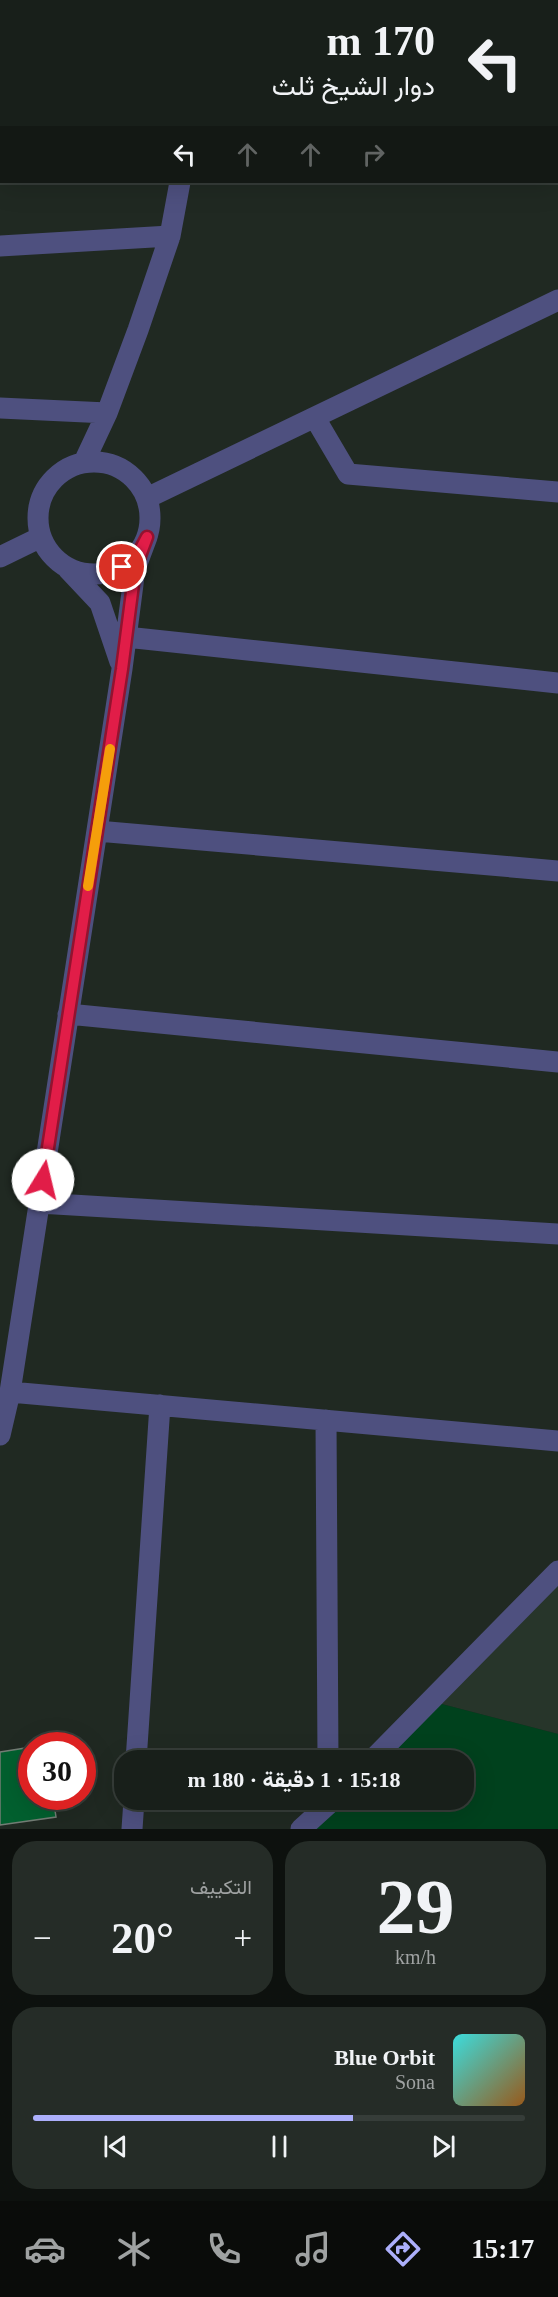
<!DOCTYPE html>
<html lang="ar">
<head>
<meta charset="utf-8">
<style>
  body { margin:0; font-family:"Times New Roman",Vazirmatn,serif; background:#252c27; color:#f1f3f6; direction:rtl; height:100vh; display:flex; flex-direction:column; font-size:22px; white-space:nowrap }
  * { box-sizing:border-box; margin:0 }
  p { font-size:20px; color:#9fa2a2 }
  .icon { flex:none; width:33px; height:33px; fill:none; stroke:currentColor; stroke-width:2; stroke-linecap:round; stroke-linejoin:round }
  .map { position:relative; height:1829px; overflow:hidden; direction:ltr }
  .panel { display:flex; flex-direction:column; gap:12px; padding:12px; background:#0d110e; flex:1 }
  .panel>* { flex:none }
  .banner { position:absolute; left:0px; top:0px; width:558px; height:183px; box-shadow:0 6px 24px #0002,0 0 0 2px #363d39; direction:rtl; background:#181f1a; color:#f1f3f6; overflow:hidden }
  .speed { position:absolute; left:18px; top:1732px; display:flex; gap:12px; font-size:30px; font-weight:700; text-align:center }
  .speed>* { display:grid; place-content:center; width:78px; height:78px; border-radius:50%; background:#181f1a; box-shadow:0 6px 24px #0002,0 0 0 2px #363d39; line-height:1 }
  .speed .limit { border:9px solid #d22; background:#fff; color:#111 }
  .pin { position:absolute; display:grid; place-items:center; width:51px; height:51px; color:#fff; margin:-26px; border:3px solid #fff; border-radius:50%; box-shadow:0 2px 6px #0007 }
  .me { position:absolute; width:66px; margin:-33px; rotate:9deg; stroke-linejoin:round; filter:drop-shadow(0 0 4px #0008) }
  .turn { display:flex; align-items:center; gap:21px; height:126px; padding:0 24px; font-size:27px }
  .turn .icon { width:78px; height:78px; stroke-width:2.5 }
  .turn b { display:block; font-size:42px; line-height:51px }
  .lanes { display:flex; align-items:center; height:57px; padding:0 24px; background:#0003; justify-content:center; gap:30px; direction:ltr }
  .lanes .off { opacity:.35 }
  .big { font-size:45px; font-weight:700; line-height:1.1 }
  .panel .card { flex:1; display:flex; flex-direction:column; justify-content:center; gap:9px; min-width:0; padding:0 21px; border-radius:24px; background:#252c27 }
  .panel .dial { align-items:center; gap:0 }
  .dial b { font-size:78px; line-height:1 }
  .song { display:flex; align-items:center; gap:18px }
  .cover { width:72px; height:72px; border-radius:9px; background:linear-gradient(135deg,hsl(180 70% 55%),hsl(30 70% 35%)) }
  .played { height:6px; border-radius:3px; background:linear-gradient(90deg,#acaffb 65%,#363d39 65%) }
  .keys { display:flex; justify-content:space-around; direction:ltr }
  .heat { display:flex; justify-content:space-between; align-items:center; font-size:33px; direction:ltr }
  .panel .tiles { flex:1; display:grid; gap:12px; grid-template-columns:1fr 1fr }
  .card:last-child { grid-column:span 2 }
  .trip { position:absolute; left:114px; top:1750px; width:360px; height:60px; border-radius:24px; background:#181f1a; box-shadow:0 6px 24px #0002,0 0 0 2px #363d39; font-weight:700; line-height:60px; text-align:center; direction:rtl }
  .tab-bar { display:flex; height:96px; justify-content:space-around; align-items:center; background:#0a0c0a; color:#9fa2a2 }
  .tab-bar .icon { width:42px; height:42px }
  .tab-bar .active { color:#acaffb }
  .tab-bar b { font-size:27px; color:#f1f3f6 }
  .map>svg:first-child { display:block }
  .built { fill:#27352a }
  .green { fill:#00411d }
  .building { fill:#02602f; stroke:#737d75; stroke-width:1.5 }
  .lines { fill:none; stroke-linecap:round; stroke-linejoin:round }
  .minor { stroke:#4e507f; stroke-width:21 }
  .route-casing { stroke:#92132f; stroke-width:15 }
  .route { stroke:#e11d48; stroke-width:10 }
  .slow { stroke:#f59e0b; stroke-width:10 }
</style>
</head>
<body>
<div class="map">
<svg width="558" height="1829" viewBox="0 0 558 1829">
  <rect width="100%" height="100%" fill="#202922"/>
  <path class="built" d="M558,1571V1734L430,1701Z"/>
  <path class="green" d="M430,1701L558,1734V1829H301L333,1800H464V1761H371Z"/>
  <path class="building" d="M32,1747V1797H53L56,1817L0,1825V1752Z"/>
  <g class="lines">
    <path class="minor" d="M200,2V0
      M0,76H2
      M556,138H558
      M0,246L170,236
      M0,408L107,413
      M315,418L348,474L558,492
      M38 518a56 56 0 1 1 112 0a56 56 0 1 1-112 0Z
      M84,462L107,413L138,330L170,236L180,182
      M147,498L558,300
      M0,557L41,537
      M68,569L100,603L120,662
      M126,637L558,683
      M97,831L558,871
      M68,1014L558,1062
      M39,1203L558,1234
      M10,1392L558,1441
      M326,1420L328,1761
      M0,1435L10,1392L122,669L135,569L147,537
      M136,1761L160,1405
      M371,1761L558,1571
      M132,1829L134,1800
      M301,1829L333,1800"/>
  </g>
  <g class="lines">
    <defs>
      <path id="route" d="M43,1180L122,669L135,569L147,537L138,554L122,567"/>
    </defs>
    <use href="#route" class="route-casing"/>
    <use href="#route" class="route"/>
    <path class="slow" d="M88,886L110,749"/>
  </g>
</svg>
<div class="speed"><div class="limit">30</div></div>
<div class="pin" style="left:122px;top:567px;background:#d93025"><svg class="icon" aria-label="arrive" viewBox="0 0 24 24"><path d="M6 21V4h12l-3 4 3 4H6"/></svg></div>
<svg class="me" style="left:43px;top:1180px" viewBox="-20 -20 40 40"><circle r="19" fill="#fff"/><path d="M0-13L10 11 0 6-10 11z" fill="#e11d48"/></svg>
<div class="trip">15:18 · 1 دقيقة · 180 m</div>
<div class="banner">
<div class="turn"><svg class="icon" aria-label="left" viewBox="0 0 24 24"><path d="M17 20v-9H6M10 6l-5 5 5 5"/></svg><div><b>170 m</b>دوار الشيخ ثلث</div></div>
<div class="lanes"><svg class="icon" aria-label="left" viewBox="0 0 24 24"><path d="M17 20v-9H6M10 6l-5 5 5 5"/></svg><svg class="icon off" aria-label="ahead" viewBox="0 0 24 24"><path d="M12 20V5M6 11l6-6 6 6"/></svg><svg class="icon off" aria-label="ahead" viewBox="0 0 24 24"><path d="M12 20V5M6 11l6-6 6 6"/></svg><svg class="icon off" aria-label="right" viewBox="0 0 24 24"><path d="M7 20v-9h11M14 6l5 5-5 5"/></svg></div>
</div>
</div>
<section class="panel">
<div class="tiles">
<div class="card dial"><b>29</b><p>km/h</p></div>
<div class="card"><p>التكييف</p>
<div class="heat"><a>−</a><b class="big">20°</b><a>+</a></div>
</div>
<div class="card">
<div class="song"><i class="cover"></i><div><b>Blue Orbit</b><p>Sona</p></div></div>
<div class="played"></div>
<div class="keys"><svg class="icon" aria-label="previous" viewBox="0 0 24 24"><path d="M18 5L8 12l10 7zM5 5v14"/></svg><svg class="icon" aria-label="pause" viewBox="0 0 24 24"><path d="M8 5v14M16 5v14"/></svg><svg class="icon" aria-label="next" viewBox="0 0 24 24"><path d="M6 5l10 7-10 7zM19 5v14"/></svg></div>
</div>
</div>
</section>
<nav class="tab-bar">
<b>15:17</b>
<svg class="icon active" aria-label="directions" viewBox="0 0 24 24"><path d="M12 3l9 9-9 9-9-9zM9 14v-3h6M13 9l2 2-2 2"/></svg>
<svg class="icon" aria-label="music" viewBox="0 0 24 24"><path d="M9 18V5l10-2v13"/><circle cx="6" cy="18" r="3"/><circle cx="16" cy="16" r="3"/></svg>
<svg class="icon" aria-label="phone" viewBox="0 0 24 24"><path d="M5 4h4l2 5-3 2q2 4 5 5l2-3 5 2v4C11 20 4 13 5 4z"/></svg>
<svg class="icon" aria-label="climate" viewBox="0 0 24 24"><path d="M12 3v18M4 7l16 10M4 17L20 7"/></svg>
<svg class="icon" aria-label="car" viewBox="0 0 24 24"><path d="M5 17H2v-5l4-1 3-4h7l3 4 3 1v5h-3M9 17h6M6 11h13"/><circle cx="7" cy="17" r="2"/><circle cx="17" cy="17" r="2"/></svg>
</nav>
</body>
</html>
